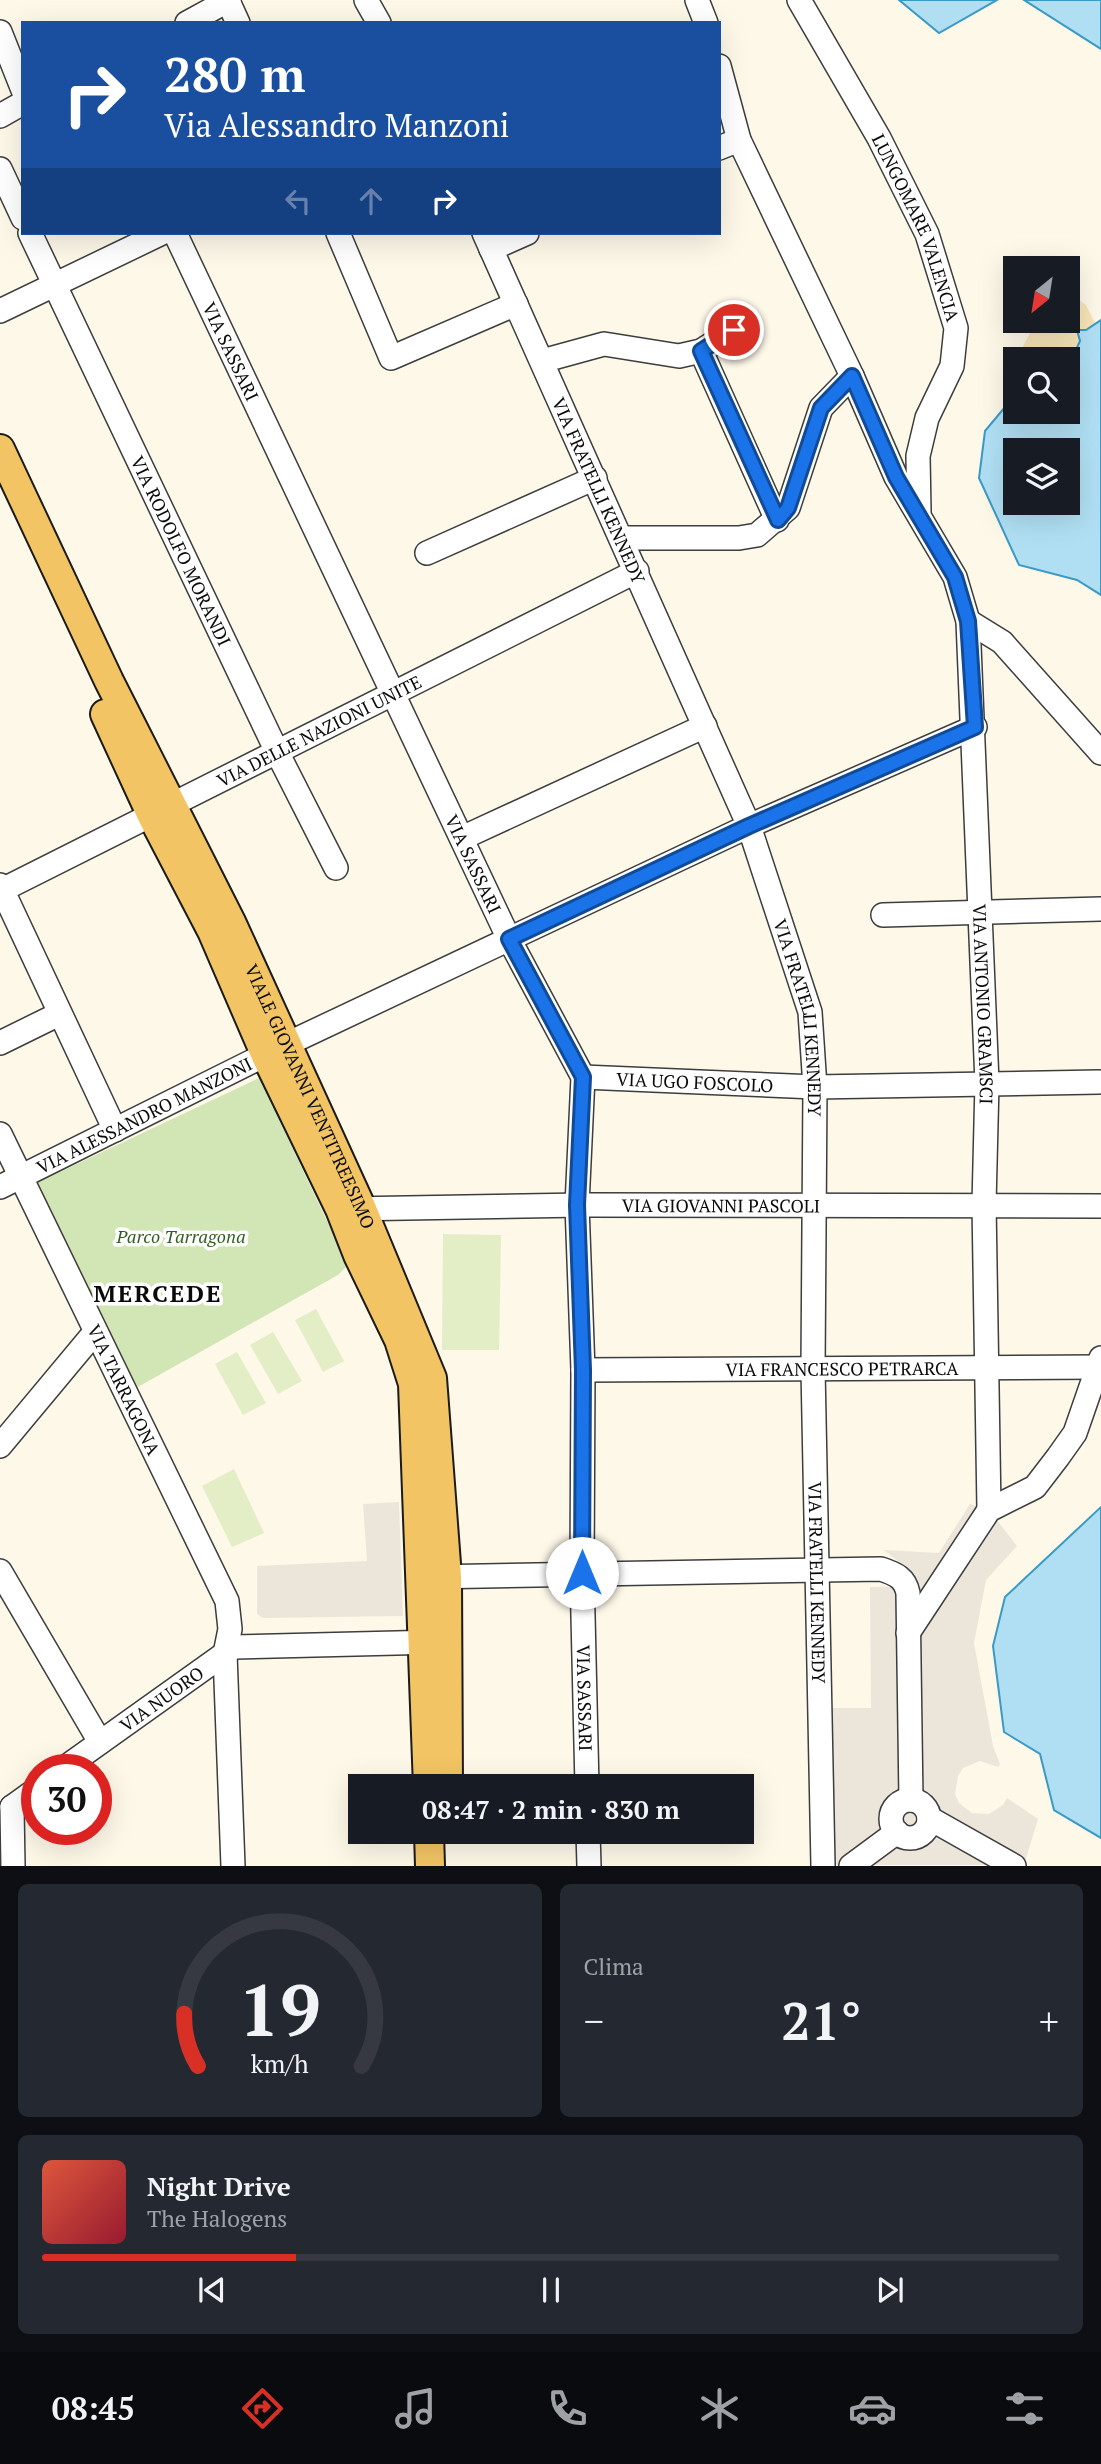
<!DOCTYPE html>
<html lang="it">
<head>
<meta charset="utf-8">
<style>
  body { margin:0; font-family:"PT Serif",serif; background:#242831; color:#f1f3f6; height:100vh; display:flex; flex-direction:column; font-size:26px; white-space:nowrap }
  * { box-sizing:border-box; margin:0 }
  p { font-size:23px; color:#9ea1a6 }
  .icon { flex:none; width:38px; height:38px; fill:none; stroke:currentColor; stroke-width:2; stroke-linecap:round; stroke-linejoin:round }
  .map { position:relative; height:1866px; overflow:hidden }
  .panel { display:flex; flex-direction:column; gap:18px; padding:18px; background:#0d0f14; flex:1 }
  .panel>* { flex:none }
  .banner { position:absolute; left:21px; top:21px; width:700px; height:214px; border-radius:0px; box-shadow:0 7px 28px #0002; background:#1a4fa0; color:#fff; overflow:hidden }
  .needle { width:46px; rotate:210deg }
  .fabs { position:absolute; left:1003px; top:256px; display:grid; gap:14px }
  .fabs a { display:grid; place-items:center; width:77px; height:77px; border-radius:0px; background:#171b24; box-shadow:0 7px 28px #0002; font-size:35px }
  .speed { position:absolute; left:21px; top:1754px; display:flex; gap:14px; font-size:35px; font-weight:700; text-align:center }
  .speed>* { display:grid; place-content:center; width:91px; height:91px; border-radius:50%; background:#171b24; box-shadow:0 7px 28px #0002; line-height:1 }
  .speed .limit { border:10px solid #d22; background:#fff; color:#111 }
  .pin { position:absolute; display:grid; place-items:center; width:60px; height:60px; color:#fff; margin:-30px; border:4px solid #fff; border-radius:50%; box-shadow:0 2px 7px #0007 }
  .me { position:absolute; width:77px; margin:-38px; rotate:0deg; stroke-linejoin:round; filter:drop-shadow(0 0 5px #0008) }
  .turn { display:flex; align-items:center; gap:24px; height:147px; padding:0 28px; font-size:32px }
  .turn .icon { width:91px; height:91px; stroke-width:2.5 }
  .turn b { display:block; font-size:49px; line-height:60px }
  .lanes { display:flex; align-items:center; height:66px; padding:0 28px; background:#0003; justify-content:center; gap:35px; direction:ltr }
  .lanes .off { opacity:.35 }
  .big { font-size:52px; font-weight:700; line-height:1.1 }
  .panel .card { flex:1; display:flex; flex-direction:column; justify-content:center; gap:10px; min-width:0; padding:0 24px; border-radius:10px; background:#242831 }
  .panel .dial { align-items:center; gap:0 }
  .dial svg { height:182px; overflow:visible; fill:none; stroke:#363941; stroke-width:7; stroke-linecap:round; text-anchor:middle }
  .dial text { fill:#f1f3f6; stroke:none }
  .song { display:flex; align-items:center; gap:21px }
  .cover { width:84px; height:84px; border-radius:10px; background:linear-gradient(135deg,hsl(10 70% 55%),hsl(350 70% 35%)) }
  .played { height:7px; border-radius:4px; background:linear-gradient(90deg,#d93025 25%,#363941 25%) }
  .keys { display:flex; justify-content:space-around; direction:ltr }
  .heat { display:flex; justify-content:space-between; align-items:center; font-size:38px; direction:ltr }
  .panel .tiles { flex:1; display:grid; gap:18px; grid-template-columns:1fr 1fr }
  .card:last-child { grid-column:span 2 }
  .trip { position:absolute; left:348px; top:1774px; width:406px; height:70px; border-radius:0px; background:#171b24; box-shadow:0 7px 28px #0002; font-weight:700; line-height:70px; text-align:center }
  .dock { display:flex; height:112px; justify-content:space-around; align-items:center; background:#090b0e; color:#9ea1a6 }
  .dock .icon { width:49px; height:49px }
  .dock .selected { color:#d93025 }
  .dock b { font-size:32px; color:#f1f3f6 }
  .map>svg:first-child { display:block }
  .green { fill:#d2e6b5 }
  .sand { fill:#f7e4b7 }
  .pitch { fill:#e3edc6 }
  .plaza { fill:#ece6da }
  .water { fill:#b0dff3; stroke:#3a9ac6; stroke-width:2; fill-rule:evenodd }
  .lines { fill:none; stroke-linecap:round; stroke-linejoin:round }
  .minor-casing { stroke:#3d3d3d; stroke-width:26 }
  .major-casing { stroke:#1b1b1b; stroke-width:32 }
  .minor { stroke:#fff; stroke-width:23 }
  .major { stroke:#f2c464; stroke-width:28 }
  .route-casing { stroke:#114b97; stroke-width:18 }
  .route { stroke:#1a73e8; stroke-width:12 }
  .labels { text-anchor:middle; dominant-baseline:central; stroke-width:7; stroke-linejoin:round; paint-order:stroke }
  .street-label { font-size:18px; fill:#0a0a0a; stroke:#fff }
  .park-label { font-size:18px; font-style:italic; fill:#315e1f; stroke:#fff }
  .district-label { font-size:24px; font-weight:bold; letter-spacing:2px; fill:#0a0a0a; stroke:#fff }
</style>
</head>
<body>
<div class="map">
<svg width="1101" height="1866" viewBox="0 0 1101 1866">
  <rect width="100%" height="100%" fill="#fef8e9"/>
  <path class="green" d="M259,1078L348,1265L338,1275L136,1388L30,1186Z"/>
  <path class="sand" d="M1078,299L1086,305L1095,323L1086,330L1075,352C1058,360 1039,359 1022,359L1020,352L1037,320H1068Z"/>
  <path class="pitch" d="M443,1234L501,1235L499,1350H442Z
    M316,1309L344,1361L323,1372L295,1320Z
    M273,1332L302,1381L278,1394L250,1345Z
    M237,1352L266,1403L243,1415L215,1364Z
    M234,1469L264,1533L232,1547L202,1486Z"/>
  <path class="plaza" d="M399,1502L403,1616L263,1618L257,1614V1566L367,1561L363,1504Z
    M970,1504L989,1510L1017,1546L986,1580L974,1643L993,1746L1000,1764L998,1767L980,1761L963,1768L958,1776L955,1794L959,1803L972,1813L989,1814L1003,1805L1007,1798L1038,1819L1024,1865H831L828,1708H871L870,1587L917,1586L906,1568L884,1550L939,1553Z"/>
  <path class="water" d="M899,0H997L939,33Z
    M1024,0H1101V49Z
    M1101,320V595L1077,580L1019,565L979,478L985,431L1015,395V411H1068V359H1061L1075,352L1080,341L1077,330H1086ZM1015,450H1068V502H1015Z
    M1101,1507V1838L1054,1810L1040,1754L1004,1732L993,1646L1005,1597Z"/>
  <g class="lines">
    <defs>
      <g id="minor">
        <path d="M366,0L379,23"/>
        <path d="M697,0L706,23"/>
        <path id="s1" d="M799,0L879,138L927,234L956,328L952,366L927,418L918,456L919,511"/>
        <path d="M228,1L238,23"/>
        <path d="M187,23L229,0"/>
        <path d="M0,32L23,90"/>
        <path id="s2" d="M719,66L739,140L852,376L896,477L955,577L968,621L987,1083L984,1204L989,1510"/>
        <path d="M0,116L23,103"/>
        <path d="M719,148L739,140"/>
        <path d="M0,169L23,218"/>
        <path id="s3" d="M30,233L278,754L336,868"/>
        <path id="s4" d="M175,233L509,939L583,1077L577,1205L583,1370L582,1573L587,1787"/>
        <path d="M338,233L391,358L516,304"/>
        <path id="s5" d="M484,233L749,826L810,1012L815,1087L813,1369L823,1866"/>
        <path d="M491,249L527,233"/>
        <path d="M0,311L162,233"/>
        <path d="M701,351L777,520"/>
        <path d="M542,361L604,344L679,356L701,351L734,330"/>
        <path d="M623,538H739L757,535L788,508L821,408L852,376"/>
        <path d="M427,553L595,478"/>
        <path d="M968,621L1002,642L1101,753"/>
        <path d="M462,838L705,726"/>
        <path d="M0,885L115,1130"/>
        <path id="s6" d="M0,891L637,571"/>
        <path d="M883,915L1101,909"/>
        <path d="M0,1043L59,1014"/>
        <path id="s7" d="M583,1077L815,1087L1099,1082"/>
        <path id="s8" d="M0,1134L227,1601L230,1629L225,1654L233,1866"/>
        <path id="s9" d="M0,1187L287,1044L522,933L749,826L975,727"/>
        <path id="s10" d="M348,1209L583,1205L1101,1206"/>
        <path id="s11" d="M583,1370L1099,1367"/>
        <path d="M0,1446L95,1332"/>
        <path d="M0,1571L100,1742"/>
        <path d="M430,1577L881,1569C896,1574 905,1578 908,1593L911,1800"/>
        <path d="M908,1633L989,1510L1035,1487L1058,1457L1075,1433L1101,1358"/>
        <path id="s12" d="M63,1769L234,1647L437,1642"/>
        <circle cx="910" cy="1819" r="19"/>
        <path d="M12,1807L13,1866"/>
        <path d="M12,1807L37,1789"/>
        <path d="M929,1818L1014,1866"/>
        <path d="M588,1832L589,1866"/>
        <path d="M851,1866L897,1832"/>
      </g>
      <g id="major">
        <path id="s13" d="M0,449L109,681L231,922L362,1209L432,1378L447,1577L448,1787"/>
        <path d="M105,714L152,816L212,931L266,1056L340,1209L358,1255L399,1340L413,1384L428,1787"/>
        <path d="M429,1832L430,1866"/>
      </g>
    </defs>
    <use href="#minor" class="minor-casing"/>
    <use href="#major" class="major-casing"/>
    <use href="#minor" class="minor"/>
    <use href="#major" class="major"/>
  </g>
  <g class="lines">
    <defs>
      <path id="route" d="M582,1573L583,1370L577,1205L583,1077L509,939L749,826L975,727L968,621L955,577L896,477L852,376L821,408L788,508L778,520L701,351L734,330"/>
    </defs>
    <use href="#route" class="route-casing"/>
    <use href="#route" class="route"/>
  </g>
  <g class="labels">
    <g class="street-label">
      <text stroke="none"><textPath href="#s1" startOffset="257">LUNGOMARE VALENCIA</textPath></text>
      <text stroke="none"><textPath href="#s4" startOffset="131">VIA SASSARI</textPath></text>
      <text stroke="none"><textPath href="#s5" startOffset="282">VIA FRATELLI KENNEDY</textPath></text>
      <text stroke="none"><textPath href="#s3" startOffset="352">VIA RODOLFO MORANDI</textPath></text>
      <text stroke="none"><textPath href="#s6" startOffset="357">VIA DELLE NAZIONI UNITE</textPath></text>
      <text stroke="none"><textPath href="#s4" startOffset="698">VIA SASSARI</textPath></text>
      <text stroke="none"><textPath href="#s2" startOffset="994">VIA ANTONIO GRAMSCI</textPath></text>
      <text stroke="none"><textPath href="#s5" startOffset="849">VIA FRATELLI KENNEDY</textPath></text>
      <text stroke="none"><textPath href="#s7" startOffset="112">VIA UGO FOSCOLO</textPath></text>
      <text stroke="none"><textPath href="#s13" startOffset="718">VIALE GIOVANNI VENTITREESIMO</textPath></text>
      <text stroke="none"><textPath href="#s9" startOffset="161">VIA ALESSANDRO MANZONI</textPath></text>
      <text stroke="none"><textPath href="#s10" startOffset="373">VIA GIOVANNI PASCOLI</textPath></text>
      <text stroke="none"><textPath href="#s11" startOffset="259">VIA FRANCESCO PETRARCA</textPath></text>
      <text stroke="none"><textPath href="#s8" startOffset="284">VIA TARRAGONA</textPath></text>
      <text stroke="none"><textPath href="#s5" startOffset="1416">VIA FRATELLI KENNEDY</textPath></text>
      <text stroke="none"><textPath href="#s4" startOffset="1559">VIA SASSARI</textPath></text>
      <text stroke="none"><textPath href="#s12" startOffset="121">VIA NUORO</textPath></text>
    </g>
    <g class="park-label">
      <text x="181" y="1236">Parco Tarragona</text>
    </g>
    <g class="district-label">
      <text x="158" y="1293">MERCEDE</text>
    </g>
  </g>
</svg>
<div class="fabs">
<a><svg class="needle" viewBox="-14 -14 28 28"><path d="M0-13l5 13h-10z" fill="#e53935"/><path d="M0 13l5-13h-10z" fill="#9ea1a6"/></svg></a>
<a><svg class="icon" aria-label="search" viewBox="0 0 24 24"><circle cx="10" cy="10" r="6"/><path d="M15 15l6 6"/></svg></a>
<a><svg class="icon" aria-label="layers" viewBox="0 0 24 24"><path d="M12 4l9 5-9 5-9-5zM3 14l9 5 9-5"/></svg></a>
</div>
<div class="speed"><div class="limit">30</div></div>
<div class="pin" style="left:734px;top:330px;background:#d93025"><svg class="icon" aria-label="arrive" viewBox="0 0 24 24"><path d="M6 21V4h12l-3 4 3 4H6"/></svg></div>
<svg class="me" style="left:582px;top:1573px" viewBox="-20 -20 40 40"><circle r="19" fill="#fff"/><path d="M0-13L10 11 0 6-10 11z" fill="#1a73e8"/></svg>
<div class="trip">08:47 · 2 min · 830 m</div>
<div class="banner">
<div class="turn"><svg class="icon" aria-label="right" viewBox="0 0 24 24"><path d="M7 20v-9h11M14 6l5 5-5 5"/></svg><div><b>280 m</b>Via Alessandro Manzoni</div></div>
<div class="lanes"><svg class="icon off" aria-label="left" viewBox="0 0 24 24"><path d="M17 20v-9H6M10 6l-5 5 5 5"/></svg><svg class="icon off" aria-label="ahead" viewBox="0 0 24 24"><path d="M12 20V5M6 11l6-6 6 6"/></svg><svg class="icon" aria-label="right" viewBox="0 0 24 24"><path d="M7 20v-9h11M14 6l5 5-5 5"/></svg></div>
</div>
</div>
<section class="panel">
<div class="tiles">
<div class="card dial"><svg viewBox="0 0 100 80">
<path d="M14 69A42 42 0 1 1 86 69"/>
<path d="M14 69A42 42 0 0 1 8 46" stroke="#d93025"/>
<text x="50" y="56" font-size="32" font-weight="700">19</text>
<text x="50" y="72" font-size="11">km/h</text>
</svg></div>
<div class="card"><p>Clima</p>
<div class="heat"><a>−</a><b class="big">21°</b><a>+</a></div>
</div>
<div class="card">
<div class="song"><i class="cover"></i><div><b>Night Drive</b><p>The Halogens</p></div></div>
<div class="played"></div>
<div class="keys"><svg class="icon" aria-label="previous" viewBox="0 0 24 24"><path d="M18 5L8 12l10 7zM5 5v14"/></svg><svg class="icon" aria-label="pause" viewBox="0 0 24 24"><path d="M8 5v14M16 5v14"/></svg><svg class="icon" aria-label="next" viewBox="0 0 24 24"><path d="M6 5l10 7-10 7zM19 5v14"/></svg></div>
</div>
</div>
</section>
<nav class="dock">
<b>08:45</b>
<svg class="icon selected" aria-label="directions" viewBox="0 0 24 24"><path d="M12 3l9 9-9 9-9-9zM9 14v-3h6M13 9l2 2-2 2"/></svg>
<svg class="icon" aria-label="music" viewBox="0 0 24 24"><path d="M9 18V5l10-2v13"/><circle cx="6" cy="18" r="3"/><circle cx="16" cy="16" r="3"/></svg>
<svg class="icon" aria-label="phone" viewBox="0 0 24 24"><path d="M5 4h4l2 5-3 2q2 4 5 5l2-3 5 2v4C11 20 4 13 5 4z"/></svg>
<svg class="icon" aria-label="climate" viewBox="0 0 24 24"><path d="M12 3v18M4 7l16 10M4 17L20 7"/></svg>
<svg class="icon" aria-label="car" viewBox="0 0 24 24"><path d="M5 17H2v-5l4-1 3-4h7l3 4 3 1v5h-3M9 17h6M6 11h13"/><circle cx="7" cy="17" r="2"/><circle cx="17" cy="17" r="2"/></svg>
<svg class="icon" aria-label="filters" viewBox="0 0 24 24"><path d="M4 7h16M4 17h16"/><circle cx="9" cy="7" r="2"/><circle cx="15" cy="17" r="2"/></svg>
</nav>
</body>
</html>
